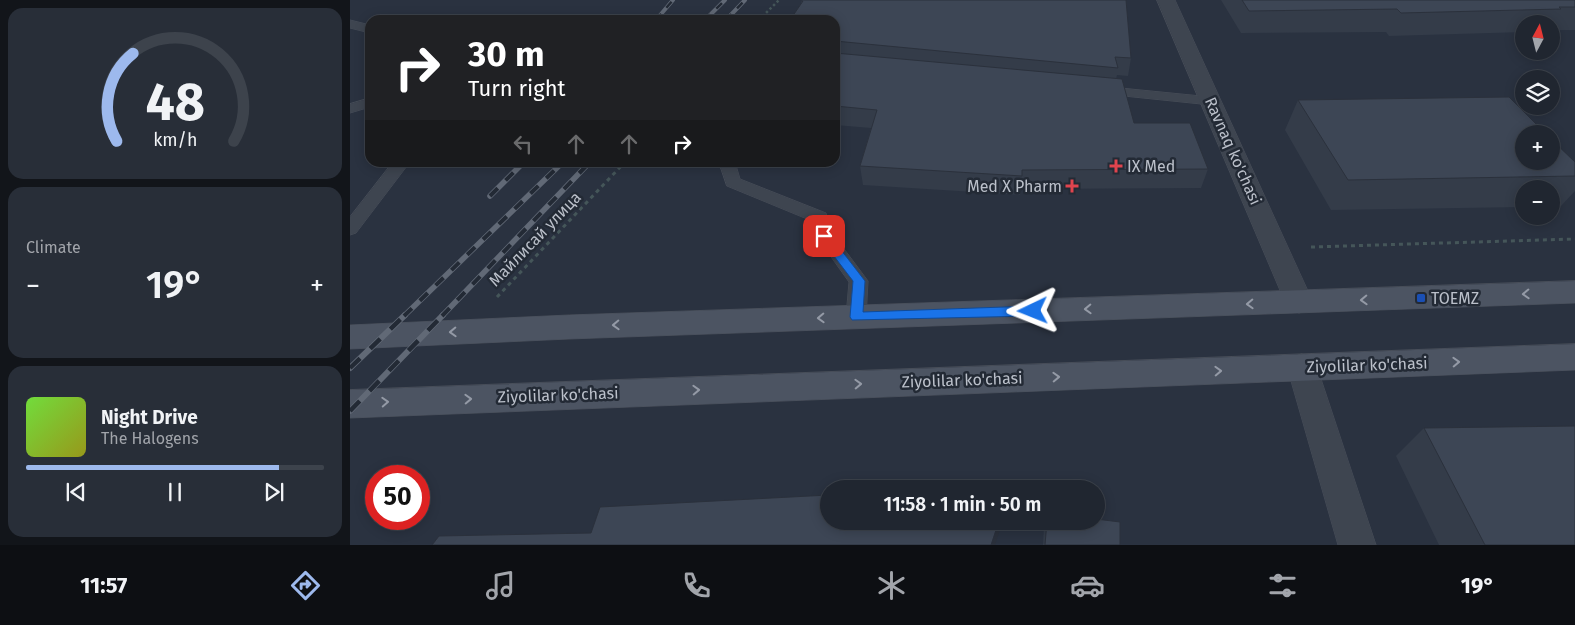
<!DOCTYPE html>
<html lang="en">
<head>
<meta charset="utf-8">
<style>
  body { margin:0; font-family:"Fira Sans",sans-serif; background:#282e38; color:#f1f3f6; height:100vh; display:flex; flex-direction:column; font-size:19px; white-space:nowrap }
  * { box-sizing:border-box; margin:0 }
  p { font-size:16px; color:#a2a5ab }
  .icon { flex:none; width:28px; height:28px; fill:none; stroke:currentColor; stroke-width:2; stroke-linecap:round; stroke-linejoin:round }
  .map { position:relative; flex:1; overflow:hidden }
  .drawer { display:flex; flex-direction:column; gap:8px; padding:8px; background:#12151a; width:350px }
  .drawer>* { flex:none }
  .top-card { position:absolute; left:15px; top:15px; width:475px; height:152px; border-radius:15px; box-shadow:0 2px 12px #0003,0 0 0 1px #3d434c; background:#202124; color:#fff; overflow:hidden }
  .needle { width:32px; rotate:7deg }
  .controls { position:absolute; left:1165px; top:15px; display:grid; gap:10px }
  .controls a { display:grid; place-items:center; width:45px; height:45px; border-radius:50%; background:#202630; box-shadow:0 2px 12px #0003,0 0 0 1px #3d434c; font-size:25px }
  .speed { position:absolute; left:15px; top:465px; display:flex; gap:10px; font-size:25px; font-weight:700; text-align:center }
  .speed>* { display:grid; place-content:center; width:65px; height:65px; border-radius:50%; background:#202630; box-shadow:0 2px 12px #0003,0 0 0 1px #3d434c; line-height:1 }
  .speed .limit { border:8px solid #d22; background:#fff; color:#111 }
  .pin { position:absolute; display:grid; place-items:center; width:42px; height:42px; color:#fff; margin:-21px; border-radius:10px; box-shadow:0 2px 8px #0006 }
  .me { position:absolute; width:55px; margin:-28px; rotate:268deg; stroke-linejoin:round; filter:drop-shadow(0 0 4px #0008) }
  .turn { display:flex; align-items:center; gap:18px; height:105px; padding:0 20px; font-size:22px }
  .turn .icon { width:65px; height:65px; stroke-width:2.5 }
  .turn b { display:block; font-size:35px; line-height:42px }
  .lanes { display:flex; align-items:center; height:48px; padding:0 20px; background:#0003; justify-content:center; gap:25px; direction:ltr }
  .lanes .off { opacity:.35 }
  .big { font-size:38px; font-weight:600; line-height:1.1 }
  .drawer .tile { flex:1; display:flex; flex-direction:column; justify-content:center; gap:8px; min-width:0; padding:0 18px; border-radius:15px; background:#282e38 }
  .drawer .dial { align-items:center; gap:0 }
  .dial svg { height:130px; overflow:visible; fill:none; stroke:#3d434c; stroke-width:7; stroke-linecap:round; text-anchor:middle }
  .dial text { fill:#f1f3f6; stroke:none }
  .song { display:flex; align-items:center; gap:15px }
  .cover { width:60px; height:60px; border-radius:8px; background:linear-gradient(135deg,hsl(100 70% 55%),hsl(60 70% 35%)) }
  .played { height:5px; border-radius:2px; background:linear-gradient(90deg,#9db9ed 85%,#3d434c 85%) }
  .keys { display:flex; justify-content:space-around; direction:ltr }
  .heat { display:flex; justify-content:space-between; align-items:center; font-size:28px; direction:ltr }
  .trip { position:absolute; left:470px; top:480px; width:285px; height:50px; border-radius:25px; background:#202630; box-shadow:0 2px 12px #0003,0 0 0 1px #3d434c; font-weight:600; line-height:50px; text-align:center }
  .menu { display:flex; height:80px; justify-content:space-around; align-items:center; background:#0d0f13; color:#a2a5ab }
  .menu .icon { width:35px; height:35px }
  .menu .current { color:#9db9ed }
  .menu b { font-size:22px; color:#f1f3f6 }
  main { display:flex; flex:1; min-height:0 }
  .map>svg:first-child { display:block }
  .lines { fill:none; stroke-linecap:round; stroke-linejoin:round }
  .lane-casing { stroke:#484e59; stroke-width:1 }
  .street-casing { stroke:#484e59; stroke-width:1 }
  .secondary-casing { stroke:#484e59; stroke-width:1 }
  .path-far1 { stroke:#455659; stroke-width:2.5; stroke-dasharray:2.5 2.5; stroke-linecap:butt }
  .path { stroke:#455659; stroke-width:3; stroke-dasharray:4 4; stroke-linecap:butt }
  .lane { fill:#3e4550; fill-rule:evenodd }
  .street { fill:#3e4550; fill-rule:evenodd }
  .secondary { fill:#4c5462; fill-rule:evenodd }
  .rail-far2-casing { stroke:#616976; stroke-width:4 }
  .rail-far1-casing { stroke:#616976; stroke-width:5.5 }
  .rail-casing { stroke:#616976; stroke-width:6 }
  .rail-far2 { stroke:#232a35; stroke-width:2.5; stroke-dasharray:8; stroke-linecap:butt }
  .rail-far1 { stroke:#232a35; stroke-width:4; stroke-dasharray:11; stroke-linecap:butt }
  .rail { stroke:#232a35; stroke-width:4.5; stroke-dasharray:14; stroke-linecap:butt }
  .wall { fill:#343c49 }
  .shaded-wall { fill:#2b313c }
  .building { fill:#3d4655; stroke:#2b313c }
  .oneway { stroke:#949aa6 }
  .route { fill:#1a73e8; stroke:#114b97 }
  .health-dot { fill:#e0444e; stroke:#232a35; stroke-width:2 }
  .transit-dot { fill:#1a4fb4; stroke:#232a35; stroke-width:2 }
  .labels { text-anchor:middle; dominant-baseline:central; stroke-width:5; stroke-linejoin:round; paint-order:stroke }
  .street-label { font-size:16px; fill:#bbc0ca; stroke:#232a35 }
  .poi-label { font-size:16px; fill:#bbc0ca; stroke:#232a35; text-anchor:start }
</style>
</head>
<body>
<main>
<section class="drawer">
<div class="tile dial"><svg viewBox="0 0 100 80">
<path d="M14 69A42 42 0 1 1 86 69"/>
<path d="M14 69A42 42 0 0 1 24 15" stroke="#9db9ed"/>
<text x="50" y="56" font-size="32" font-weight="700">48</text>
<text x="50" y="72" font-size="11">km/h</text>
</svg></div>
<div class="tile"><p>Climate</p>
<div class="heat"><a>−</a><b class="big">19°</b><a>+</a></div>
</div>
<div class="tile">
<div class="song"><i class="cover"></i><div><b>Night Drive</b><p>The Halogens</p></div></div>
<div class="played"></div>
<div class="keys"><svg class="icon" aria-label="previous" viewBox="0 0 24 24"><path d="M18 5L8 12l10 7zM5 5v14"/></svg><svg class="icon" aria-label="pause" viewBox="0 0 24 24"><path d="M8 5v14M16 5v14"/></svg><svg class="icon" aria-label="next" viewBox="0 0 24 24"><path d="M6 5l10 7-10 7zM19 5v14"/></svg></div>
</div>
</section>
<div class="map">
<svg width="1225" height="545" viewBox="0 0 1225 545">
  <rect width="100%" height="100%" fill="#2a3240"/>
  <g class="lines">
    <defs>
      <path id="lane" d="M0,20L20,25V33L0,28Z
        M750,86L861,97L866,98L868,101L866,104L861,105L745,93L743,90L745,87Z
        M20,98V107L0,113V104Z
        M43,162H60L6,233L0,235V217Z
        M369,162H385L390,179L476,213L483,234L518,281L516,317L513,323L506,325L499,323L496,317L499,282L469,240L462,221L377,186Z"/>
      <path id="street" d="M807,0H825L963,302L959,310L949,313L939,310L935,302Z
        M952,354L963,358L967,367L1026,545H988L937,367L941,358Z"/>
      <path id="secondary" d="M1225,281V303L219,339L0,349V325L219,315Z
        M1225,344V370L0,418V390Z"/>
    </defs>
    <use href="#lane" class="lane-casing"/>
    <use href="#street" class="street-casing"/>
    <use href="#secondary" class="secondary-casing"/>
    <path class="path-far1" d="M409,20L429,0"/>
    <path class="path" d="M961,247L1225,239
      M147,297L275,162"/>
    <use href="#lane" class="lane"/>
    <use href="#street" class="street"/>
    <use href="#secondary" class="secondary"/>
    <defs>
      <path id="rail-far2" d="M306,20L323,0
        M355,20L375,0
        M376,20L395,0"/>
      <path id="rail-far1" d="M140,196L174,162
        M54,316L213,162
        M92,316L240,162"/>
      <path id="rail" d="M0,368L55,315
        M0,411L93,315"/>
    </defs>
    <use href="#rail-far2" class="rail-far2-casing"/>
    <use href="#rail-far1" class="rail-far1-casing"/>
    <use href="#rail" class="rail-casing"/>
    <use href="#rail-far2" class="rail-far2"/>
    <use href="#rail-far1" class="rail-far1"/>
    <use href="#rail" class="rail"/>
  </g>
  <path class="wall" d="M871,0H1225V30H1201V24H1174V32L1039,36L1036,32L891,33Z
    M451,1L781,58L778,76L767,75L766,79L784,123L858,169L851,188L671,189L670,195L513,185L510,166L521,128L485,125V20L451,3Z
    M948,100L1225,162V191L1211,206L1201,207V189H1174V207L981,210L935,130Z
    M1074,428L1225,545H1089L1046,456Z
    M695,521H746L770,545H693L694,526Z"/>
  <path class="shaded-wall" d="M649,521H653L645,545H641Z"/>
  <path class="building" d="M451,0H776L781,58L765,57L768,68L485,41V20H440L453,1H451Z
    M892,0H1225V7H1209L1211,9L1051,13L1047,9L899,11Z
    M485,53L772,79L784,123H840L858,169L672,170V176L510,166L527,110L485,106Z
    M1159,97L1196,134H1174V161H1201V139L1225,162V176L998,180L948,100Z
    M1225,426V545H1135L1074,428Z
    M587,480L612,489H584Z
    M479,495V521H649L641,545H82L89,536L241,533L250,507Z
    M746,519L770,522V545H695L697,521H746Z"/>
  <defs><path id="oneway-chevron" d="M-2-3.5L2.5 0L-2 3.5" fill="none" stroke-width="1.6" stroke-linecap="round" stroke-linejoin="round" transform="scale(1.25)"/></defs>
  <g class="oneway">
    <use href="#oneway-chevron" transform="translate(1176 294) rotate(178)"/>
    <use href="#oneway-chevron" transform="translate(1014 300) rotate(178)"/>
    <use href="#oneway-chevron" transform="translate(900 304) rotate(178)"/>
    <use href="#oneway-chevron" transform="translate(738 309) rotate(178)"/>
    <use href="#oneway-chevron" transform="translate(471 318) rotate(178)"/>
    <use href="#oneway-chevron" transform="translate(266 325) rotate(178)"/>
    <use href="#oneway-chevron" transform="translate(103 332) rotate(178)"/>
    <use href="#oneway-chevron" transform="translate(1106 362) rotate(-2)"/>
    <use href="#oneway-chevron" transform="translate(868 371) rotate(-2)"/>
    <use href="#oneway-chevron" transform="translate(706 377) rotate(-2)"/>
    <use href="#oneway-chevron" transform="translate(508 384) rotate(-2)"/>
    <use href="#oneway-chevron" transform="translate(346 390) rotate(-2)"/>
    <use href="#oneway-chevron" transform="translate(118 399) rotate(-2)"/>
    <use href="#oneway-chevron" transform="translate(35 402) rotate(-3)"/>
  </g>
  <path class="route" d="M474,232L478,233L515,281L513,312L683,306L687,308L689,311L687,314L683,316L502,320L500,317L503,281L471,239L469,236Z"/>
  <g class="health-dot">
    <path d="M763.5 158.5h5v5h5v5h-5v5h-5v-5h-5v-5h5z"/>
    <path d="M719.5 178.5h5v5h5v5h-5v5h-5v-5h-5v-5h5z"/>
  </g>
  <rect class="transit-dot" x="1066" y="293" width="10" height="10" rx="2.5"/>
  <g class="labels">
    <g class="street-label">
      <text transform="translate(883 151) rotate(66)">Ravnaq ko'chasi</text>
      <text transform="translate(185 239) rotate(-46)">Майлисай улица</text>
      <text transform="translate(1017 365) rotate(-2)">Ziyolilar ko'chasi</text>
      <text transform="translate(612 380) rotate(-2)">Ziyolilar ko'chasi</text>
      <text transform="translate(208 395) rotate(-2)">Ziyolilar ko'chasi</text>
    </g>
    <g class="poi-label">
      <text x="777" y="166">IX Med</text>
      <text x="712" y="186" text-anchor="end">Med X Pharm</text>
      <text x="1081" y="298">TOEMZ</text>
    </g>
  </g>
</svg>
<div class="controls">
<a><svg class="needle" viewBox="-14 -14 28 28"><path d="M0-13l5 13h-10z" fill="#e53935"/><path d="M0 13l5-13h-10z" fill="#a2a5ab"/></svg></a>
<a><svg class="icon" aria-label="layers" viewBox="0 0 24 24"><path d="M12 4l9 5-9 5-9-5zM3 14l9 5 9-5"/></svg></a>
<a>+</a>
<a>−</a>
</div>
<div class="speed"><div class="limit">50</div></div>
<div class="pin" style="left:474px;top:236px;background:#d93025"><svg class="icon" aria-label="arrive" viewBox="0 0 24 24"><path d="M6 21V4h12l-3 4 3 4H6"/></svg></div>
<svg class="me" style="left:683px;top:311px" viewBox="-20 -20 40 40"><path d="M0-17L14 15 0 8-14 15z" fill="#1a73e8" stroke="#fff" stroke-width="4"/></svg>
<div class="trip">11:58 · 1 min · 50 m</div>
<div class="top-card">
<div class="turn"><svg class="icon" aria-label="right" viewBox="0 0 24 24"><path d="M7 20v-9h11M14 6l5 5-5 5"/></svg><div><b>30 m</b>Turn right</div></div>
<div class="lanes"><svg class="icon off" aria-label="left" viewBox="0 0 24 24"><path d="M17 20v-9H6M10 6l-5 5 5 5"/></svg><svg class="icon off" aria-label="ahead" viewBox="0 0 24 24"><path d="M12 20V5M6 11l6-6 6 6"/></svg><svg class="icon off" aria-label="ahead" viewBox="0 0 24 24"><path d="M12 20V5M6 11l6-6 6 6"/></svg><svg class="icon" aria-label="right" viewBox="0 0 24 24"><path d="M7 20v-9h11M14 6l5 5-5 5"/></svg></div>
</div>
</div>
</main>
<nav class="menu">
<b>11:57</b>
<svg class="icon current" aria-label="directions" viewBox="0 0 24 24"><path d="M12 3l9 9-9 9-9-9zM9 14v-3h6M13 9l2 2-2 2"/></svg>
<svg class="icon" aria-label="music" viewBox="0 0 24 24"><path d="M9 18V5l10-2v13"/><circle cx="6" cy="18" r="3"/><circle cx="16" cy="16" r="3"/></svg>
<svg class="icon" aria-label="phone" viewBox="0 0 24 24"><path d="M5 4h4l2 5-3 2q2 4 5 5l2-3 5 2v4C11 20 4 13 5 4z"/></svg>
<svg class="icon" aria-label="climate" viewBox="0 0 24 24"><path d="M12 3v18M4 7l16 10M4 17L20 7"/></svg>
<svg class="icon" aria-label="car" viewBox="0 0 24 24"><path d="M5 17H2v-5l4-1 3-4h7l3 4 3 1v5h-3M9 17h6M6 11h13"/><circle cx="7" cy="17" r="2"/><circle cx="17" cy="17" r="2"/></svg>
<svg class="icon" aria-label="filters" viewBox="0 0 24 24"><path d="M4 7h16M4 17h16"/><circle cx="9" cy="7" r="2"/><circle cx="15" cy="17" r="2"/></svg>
<b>19°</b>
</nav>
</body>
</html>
